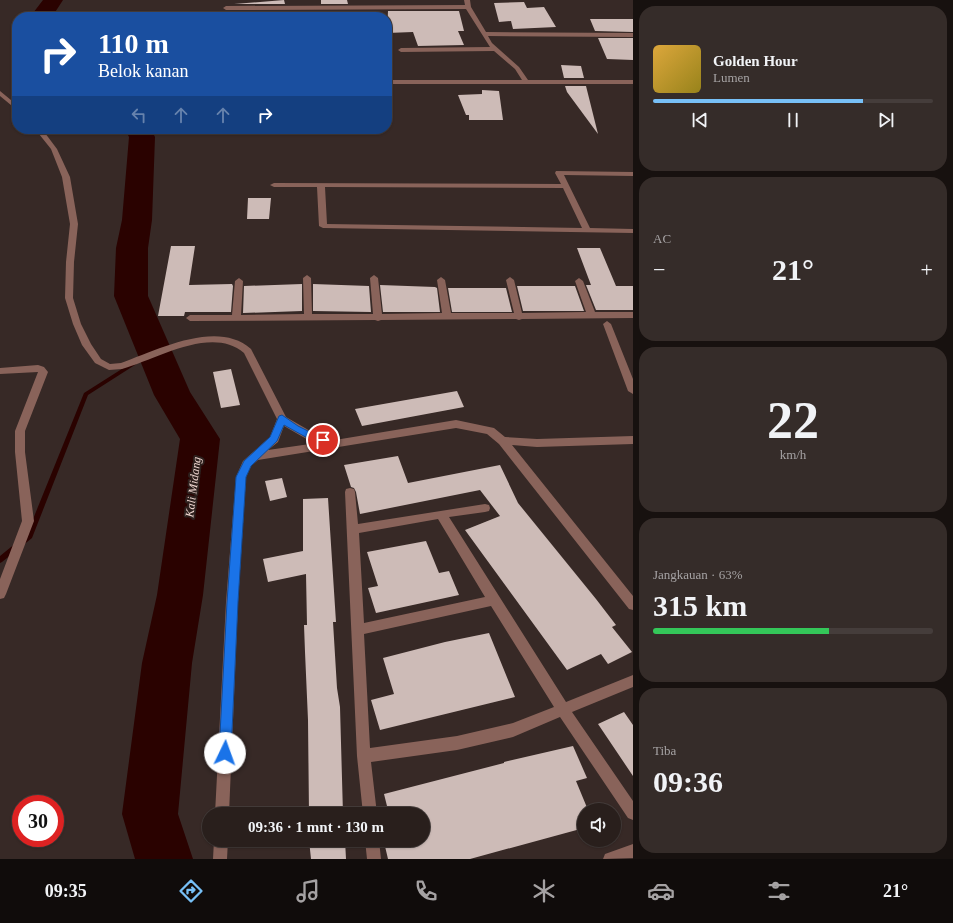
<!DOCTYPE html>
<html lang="id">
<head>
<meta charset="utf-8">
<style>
  body { margin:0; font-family:Georgia,serif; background:#352c29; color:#f1f3f6; height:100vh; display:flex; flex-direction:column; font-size:15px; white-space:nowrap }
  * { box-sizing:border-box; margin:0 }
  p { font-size:13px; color:#a5a2a3 }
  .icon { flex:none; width:22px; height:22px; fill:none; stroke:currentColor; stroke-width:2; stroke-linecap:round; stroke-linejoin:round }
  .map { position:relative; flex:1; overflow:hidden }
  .side { display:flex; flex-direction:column; gap:6px; padding:6px; background:#17110f; width:320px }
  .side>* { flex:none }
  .hud { position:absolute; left:12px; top:12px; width:380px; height:122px; border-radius:16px; box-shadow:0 1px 3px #0004,0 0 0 1px #453d3b; background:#1a4fa0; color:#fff; overflow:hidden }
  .tools { position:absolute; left:577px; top:803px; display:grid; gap:8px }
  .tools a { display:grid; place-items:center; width:44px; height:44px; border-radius:50%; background:#291f1c; box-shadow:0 1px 3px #0004,0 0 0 1px #453d3b; font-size:20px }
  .speed { position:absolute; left:12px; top:795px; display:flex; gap:8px; font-size:20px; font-weight:700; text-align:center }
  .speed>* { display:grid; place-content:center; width:52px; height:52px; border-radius:50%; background:#291f1c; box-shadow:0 1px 3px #0004,0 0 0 1px #453d3b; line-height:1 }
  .speed .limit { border:6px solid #d22; background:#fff; color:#111 }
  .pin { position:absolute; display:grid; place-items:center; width:34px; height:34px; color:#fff; margin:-17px; border:2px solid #fff; border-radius:50%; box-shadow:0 1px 4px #0007 }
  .me { position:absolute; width:44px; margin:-22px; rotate:3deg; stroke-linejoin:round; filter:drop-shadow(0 0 3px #0008) }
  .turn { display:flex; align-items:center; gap:14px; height:84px; padding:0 20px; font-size:18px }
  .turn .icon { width:52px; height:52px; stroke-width:2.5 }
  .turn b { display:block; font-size:28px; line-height:34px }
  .lanes { display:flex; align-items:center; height:38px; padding:0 20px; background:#0003; justify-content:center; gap:20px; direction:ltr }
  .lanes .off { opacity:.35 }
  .big { font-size:30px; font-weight:700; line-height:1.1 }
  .side .tile { flex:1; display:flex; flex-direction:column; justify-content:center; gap:6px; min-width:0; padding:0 14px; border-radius:16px; background:#352c29 }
  .side .dial { align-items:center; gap:0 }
  .dial b { font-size:52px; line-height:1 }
  .song { display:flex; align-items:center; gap:12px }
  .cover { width:48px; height:48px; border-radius:6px; background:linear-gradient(135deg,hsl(40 70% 55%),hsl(50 70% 35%)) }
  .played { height:4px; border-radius:2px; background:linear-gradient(90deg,#77c0f7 75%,#453d3b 75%) }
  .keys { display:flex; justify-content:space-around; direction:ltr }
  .heat { display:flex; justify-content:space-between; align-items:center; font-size:22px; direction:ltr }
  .charge { height:6px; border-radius:3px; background:linear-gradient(90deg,#34c759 63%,#453d3b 0) }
  .trip { position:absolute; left:202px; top:807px; width:228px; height:40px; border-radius:20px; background:#291f1c; box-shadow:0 1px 3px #0004,0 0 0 1px #453d3b; font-weight:700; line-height:40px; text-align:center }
  .tabs { display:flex; height:64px; justify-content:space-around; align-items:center; background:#100c0b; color:#a5a2a3 }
  .tabs .icon { width:28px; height:28px }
  .tabs .selected { color:#77c0f7 }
  .tabs b { font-size:18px; color:#f1f3f6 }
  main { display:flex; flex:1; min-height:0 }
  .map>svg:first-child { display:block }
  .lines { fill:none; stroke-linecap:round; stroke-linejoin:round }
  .stream { fill:#2a0200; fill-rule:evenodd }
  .river { fill:#2a0200; fill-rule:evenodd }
  .building { fill:#cdbbb7 }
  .minor { fill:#89635a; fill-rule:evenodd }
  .route { fill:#1a73e8; stroke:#114b97 }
  .labels { text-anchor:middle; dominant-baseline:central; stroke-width:4; stroke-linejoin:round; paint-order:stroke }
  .water-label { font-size:12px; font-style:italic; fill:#f0d7d1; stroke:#2d201d }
</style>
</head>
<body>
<main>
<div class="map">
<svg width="633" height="859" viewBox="0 0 633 859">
  <rect width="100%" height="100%" fill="#372926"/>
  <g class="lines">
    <path class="stream" d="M136,360L138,361L139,362L138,363L88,395L32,538L2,562L0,563V556L27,534L84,393Z"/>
    <path class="river" d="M43,0H63L52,17H30Z
      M125,129H151L155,137L152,220L148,248V296L190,392L220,439L203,595L192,663L178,814L193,859H135L122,814L142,663L157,595L180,439L154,395L114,296L116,248L122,220L129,137Z"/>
  </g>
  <path class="building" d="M284,0L285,4H234Z
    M321,0H347L348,4H321Z
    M524,2L527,8L544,7L556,27L513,29L511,21L499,22L494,3Z
    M234,11H285L286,17H234Z
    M320,11H350L352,17H320Z
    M388,11H459L464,31H458L464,45L418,46L413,32L387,33Z
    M590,19H633V32L595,31Z
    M598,38H633V60L607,59Z
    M561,65L581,66L584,78H564Z
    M565,86H586L598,134L567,92Z
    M482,90L499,91L503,120H469V115H466L458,95L482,94Z
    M248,198H271L269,219H247Z
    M171,246H195L189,285L232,284L233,286L231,312H185L184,316H158Z
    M577,248H600L616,286H633V310H596L586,285H591Z
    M302,284V311L243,313L244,286Z
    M313,284L369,286L371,312L313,311Z
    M380,285L435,287L437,288L440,312H383Z
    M517,286H575L584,311H523Z
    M448,288H506L512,312H452Z
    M231,369L240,405L221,408L213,372Z
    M457,391L464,407L362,426L355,409Z
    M398,456L408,483L500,465L518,503L596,599L616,625L612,627L632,652L608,664L601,654L567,670L465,530L500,516L480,490L360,514L356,492L354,488L351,487L344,465Z
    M282,478L287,497L270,501L265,481Z
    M328,498L336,622H333L337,688L340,707L343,814H309L308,720L305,652L304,625H307L306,574L268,582L263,559L303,551V499Z
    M426,541L439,573L449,571L459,595L376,613L368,588L378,586L367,552Z
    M489,633L515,697L380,730L371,700L394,694L383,658L445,642Z
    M624,712L633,725V776L598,724Z
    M573,746L587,778L576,781L588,810H584V828L470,859H388L384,842L392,840H423V814H389L384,794L504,763V762Z
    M309,840H345L346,859H311Z"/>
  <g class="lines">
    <path class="minor" d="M464,0H470L471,7L486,32L633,33V37L488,36L492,43L519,67L528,80H633V84H387V80H522L515,69L494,51L401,52L398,50L401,48L490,47L466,9L226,10L223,8L226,6L465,5Z
      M0,91L17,105V110L0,96Z
      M35,129H42L57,149L70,177L78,224L74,262L73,298L81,324L91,344L101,359L110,364L121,363C158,350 217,319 251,349L286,417L317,435L335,440L456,420L494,428L505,437L537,439L633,436V444L537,447L512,445L633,596V610L629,609L499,444L487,434L456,428L258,460L251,466L246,477L238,602L229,814H215L226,602L236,477L243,461L270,437L277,419L244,353C212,325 157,359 122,369L109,370L95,363L82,345L73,324L65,298L66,262L70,224L62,177L51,149ZM284,426L310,441L317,443L268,450L278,442Z
      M556,171L633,172V176L564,175L590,228L633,229V233L323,228L319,226L317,187H274L270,185L274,183L561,184L555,173ZM325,187L563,188L582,228L327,224Z
      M307,275L311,278L312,314H373L370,278L374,275L378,278L382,314L442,313L437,280L441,277L445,280L451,313H514L506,280L510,277L514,280L522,313L586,312L575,281L579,278L583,281L595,312H633V318L522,319L519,320L516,319L381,320L378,321L375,320L190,321L186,318L190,315H232L235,281L239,278L243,281L241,315L304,314L303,278Z
      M607,321L611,324L633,379V394L628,391L603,324Z
      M38,365L44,367L48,372L25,431V452L34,521L6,594L4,598L0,599V579L22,521L15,452V431L38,372L0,374V368Z
      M350,488L354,489L355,492L358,524L485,504L489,505L490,508L489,511L485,512L449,517L566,702L633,675V687L572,712L633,801V820L628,818L560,717L513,737L457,750L371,762L377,814H363L357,756L345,492L346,489ZM438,519L485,597L364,623L359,533ZM491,606L554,707L513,723L457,736L370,748L364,634Z
      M214,840H228L227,859H213Z
      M365,840H379L381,859H367Z
      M633,844V858L603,859L605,854Z"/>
  </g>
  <path class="route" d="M282,415L298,426L316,435L326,438L328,440L323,444L311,440L284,425L277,441L251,466L246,477L238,602L231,753L229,758L225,759L221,758L219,753L227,602L236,477L244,461L270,437L279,416Z"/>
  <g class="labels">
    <g class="water-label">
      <text transform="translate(193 487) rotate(-83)">Kali Midang</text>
    </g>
  </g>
</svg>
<div class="tools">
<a><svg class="icon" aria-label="sound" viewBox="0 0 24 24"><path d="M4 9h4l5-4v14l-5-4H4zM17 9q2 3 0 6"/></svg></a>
</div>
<div class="speed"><div class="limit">30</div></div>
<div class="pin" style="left:323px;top:440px;background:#d93025"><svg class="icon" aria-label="arrive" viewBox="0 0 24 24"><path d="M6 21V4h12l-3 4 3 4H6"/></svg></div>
<svg class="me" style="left:225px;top:753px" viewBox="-20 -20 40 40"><circle r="19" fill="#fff"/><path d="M0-13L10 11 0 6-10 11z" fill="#1a73e8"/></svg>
<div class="trip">09:36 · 1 mnt · 130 m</div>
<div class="hud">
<div class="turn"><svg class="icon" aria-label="right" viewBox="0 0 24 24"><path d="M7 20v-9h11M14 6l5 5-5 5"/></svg><div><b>110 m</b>Belok kanan</div></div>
<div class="lanes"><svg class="icon off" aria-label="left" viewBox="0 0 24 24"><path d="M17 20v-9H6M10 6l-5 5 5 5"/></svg><svg class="icon off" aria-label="ahead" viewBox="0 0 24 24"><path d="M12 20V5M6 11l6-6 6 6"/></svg><svg class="icon off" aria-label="ahead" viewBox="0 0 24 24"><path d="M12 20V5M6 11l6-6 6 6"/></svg><svg class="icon" aria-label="right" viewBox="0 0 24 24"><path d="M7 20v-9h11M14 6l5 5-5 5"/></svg></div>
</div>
</div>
<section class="side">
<div class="tile">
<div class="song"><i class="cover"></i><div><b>Golden Hour</b><p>Lumen</p></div></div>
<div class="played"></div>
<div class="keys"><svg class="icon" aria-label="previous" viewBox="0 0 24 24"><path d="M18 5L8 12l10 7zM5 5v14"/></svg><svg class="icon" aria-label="pause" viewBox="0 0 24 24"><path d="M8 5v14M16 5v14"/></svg><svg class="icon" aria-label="next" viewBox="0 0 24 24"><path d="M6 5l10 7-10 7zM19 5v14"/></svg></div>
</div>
<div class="tile"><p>AC</p>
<div class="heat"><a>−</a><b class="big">21°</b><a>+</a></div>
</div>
<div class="tile dial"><b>22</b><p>km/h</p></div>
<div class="tile"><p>Jangkauan · 63%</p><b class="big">315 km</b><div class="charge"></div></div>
<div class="tile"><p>Tiba</p><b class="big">09:36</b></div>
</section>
</main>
<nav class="tabs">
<b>09:35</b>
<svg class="icon selected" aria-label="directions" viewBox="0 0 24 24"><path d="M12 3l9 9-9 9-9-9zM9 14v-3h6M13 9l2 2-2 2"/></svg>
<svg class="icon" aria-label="music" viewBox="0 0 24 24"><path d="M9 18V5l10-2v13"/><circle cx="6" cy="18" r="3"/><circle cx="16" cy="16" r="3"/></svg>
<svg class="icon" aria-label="phone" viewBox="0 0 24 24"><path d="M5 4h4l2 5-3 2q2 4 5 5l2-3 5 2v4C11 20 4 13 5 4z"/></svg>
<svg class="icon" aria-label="climate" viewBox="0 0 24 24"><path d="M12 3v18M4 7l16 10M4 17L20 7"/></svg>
<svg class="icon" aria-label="car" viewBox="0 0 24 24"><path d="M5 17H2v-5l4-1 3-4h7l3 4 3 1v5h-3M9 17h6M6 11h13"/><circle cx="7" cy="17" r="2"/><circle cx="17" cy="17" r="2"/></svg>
<svg class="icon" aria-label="filters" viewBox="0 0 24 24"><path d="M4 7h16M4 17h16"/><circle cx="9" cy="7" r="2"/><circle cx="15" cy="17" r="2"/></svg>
<b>21°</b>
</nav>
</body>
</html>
